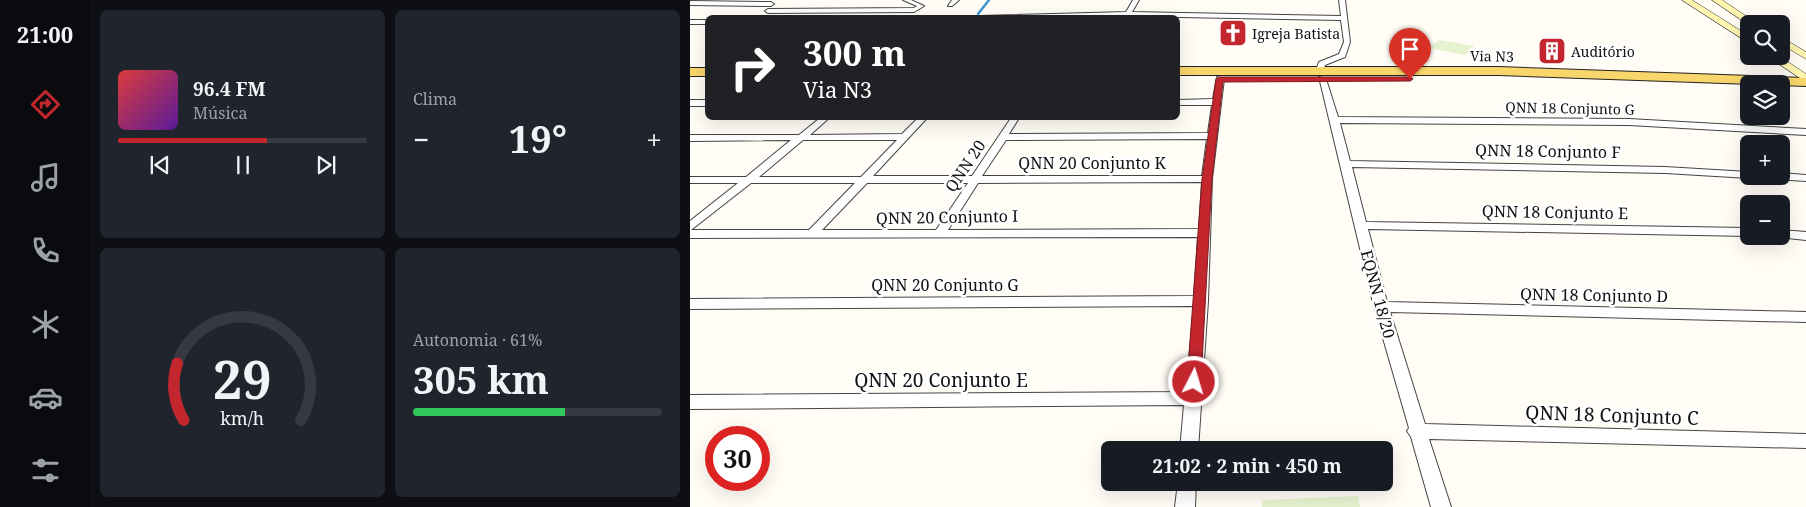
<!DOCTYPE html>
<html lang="pt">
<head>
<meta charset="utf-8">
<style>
  body { margin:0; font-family:"Noto Serif",serif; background:#20242c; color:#f1f3f6; height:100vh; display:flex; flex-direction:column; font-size:19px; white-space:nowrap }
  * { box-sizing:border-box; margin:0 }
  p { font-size:16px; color:#9ea1a6 }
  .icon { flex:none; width:28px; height:28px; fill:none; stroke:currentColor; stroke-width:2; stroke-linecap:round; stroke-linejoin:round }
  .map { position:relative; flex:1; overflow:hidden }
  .panel { display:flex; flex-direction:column; gap:10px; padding:10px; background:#0d0f14; width:600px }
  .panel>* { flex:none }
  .top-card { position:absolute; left:15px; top:15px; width:475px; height:105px; border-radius:8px; box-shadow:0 5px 20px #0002; background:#202124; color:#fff; overflow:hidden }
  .tools { position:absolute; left:1050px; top:15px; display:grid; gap:10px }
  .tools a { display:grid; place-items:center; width:50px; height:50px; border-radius:8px; background:#171b24; box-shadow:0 5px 20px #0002; font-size:25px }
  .speed { position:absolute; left:15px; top:426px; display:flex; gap:10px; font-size:25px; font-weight:700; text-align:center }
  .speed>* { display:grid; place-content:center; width:65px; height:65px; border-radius:50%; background:#171b24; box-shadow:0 5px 20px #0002; line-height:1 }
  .speed .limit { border:8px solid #d22; background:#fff; color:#111 }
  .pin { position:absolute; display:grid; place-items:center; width:42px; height:42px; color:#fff; margin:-51px -21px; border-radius:50% 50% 50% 0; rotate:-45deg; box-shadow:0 0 5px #0007 }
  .pin .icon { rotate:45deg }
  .me { position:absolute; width:55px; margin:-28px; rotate:5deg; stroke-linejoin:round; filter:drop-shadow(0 0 4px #0008) }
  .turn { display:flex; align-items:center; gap:18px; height:105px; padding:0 15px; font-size:22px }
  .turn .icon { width:65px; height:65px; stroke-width:2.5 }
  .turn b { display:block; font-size:35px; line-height:42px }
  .big { font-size:38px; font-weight:700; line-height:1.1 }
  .panel .widget { flex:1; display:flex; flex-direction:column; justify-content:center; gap:8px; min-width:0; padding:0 18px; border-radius:8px; background:#20242c }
  .panel .dial { align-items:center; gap:0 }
  .dial svg { height:130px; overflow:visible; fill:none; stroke:#363941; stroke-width:7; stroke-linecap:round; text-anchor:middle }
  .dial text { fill:#f1f3f6; stroke:none }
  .song { display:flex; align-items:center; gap:15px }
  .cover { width:60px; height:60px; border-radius:8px; background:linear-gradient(135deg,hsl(0 70% 55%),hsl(270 70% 35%)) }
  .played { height:5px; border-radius:2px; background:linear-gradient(90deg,#c4262e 60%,#363941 60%) }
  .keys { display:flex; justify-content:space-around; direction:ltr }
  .heat { display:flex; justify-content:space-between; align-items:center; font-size:28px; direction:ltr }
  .charge { height:8px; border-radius:4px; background:linear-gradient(90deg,#34c759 61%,#363941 0) }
  .panel .tiles { flex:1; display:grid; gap:10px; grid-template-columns:repeat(2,1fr) }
  .trip { position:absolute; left:411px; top:441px; width:292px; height:50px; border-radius:8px; background:#171b24; box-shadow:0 5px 20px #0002; font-weight:700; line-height:50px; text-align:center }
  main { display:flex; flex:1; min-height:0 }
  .tab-bar { display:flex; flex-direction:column; width:90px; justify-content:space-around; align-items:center; background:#090b0e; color:#9ea1a6 }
  .tab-bar .icon { width:35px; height:35px }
  .tab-bar .on { color:#c4262e }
  .tab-bar b { font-size:22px; color:#f1f3f6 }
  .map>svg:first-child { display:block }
  .pitch { fill:#e6f2cf }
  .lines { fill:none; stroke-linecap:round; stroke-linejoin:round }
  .stream { stroke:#3f96cf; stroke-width:2.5 }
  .street-casing { stroke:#444; stroke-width:2 }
  .secondary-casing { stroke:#333; stroke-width:1 }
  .primary-casing { stroke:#222; stroke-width:2 }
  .street { fill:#fff; fill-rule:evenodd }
  .secondary { fill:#fff6b0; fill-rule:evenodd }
  .primary { fill:#f9d66b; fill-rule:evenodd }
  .route { fill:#c4262e; stroke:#7f191e }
  .labels { text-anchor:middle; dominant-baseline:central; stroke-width:5; stroke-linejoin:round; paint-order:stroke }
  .far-poi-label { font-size:14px; fill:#111; stroke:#fff; text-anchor:start }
  .far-street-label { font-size:14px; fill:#111; stroke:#fff }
  .street-label { font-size:16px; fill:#111; stroke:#fff }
  .near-street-label { font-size:19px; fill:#111; stroke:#fff }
</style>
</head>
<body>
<main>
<nav class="tab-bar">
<b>21:00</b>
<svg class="icon on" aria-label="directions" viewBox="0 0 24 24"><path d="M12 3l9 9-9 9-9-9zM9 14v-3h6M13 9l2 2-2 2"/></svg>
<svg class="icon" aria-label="music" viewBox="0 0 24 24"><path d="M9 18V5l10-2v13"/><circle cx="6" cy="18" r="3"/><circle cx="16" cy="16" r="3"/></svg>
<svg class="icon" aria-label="phone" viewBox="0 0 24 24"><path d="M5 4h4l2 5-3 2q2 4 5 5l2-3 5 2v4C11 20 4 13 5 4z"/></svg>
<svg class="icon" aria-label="climate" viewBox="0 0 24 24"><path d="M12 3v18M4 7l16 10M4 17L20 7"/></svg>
<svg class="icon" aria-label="car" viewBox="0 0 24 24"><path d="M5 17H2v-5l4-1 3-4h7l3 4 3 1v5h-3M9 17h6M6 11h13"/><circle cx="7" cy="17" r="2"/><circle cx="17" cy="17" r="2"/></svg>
<svg class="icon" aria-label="filters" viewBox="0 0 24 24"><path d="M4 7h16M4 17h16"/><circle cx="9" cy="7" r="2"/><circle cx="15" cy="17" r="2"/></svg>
</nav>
<section class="panel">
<div class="tiles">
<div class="widget">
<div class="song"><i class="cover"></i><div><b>96.4 FM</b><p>Música</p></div></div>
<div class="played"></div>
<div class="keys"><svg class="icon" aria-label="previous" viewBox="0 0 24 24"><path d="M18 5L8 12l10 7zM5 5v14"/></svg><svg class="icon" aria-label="pause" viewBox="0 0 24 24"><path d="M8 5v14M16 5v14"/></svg><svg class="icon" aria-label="next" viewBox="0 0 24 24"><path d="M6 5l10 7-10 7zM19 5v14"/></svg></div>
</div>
<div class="widget"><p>Clima</p>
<div class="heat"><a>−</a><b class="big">19°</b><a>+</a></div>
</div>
<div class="widget dial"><svg viewBox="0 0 100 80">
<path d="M14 69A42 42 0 1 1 86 69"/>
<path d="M14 69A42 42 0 0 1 10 34" stroke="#c4262e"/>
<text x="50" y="56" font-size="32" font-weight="700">29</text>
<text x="50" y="72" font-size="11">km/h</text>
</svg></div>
<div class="widget"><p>Autonomia · 61%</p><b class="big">305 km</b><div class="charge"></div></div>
</div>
</section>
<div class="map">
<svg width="1116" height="507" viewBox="0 0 1116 507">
  <rect width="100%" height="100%" fill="#fffdf5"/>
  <path class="pitch" d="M749,40L784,46L775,55L739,48Z
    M668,496L670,507H572V500Z"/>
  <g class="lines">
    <path class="stream" d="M288,14L299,0"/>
    <defs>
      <path id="street" d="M213,0H221L234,6L224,12L78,13L75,11L78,9L224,8L227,6Z
        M262,0H269L262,6H258Z
        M443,0H449L442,12L651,16L649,0H655L660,42L655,57L635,65L633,72H630L626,70L629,62L649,54L654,42L651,20L438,16L213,18L436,12Z
        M0,1L81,2L84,4L81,6L0,5Z
        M0,20H18V24H0Z
        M527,77L534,79L522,179L518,301L508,450H490L494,405L0,409V395L496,392L504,306L0,309V299L504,296L508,237L0,238V221L48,183H0V177H56L101,140L0,141V135H109L130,118H139L120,135L212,134L228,118H237L183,176H282L321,118H329L319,134L518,133L522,105H488V100L523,99ZM517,139L512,176H292L316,140ZM113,140H207L171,177H69ZM512,182L509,229L258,230L288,183ZM61,183H165L119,230H1ZM177,183H278L246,230H132Z
        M629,77L636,79L648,117L939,119L1116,129V135L939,125L650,123L660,161L975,167L1059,172V176H1063L1059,178L975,173L662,167L676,222L1059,228V236L678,229L697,302L1116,312V322L700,312L735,424L1116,434V448L739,439L761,507H741L721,437L717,431L719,428L684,307Z
        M0,100H18V106H0Z
        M1091,173L1116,175V181L1084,179L1079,176H1091Z
        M1091,230L1116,232V240L1087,237L1091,236Z
        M488,482H506L505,507H485Z"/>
      <path id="secondary" d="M992,0H1002L1059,36V43Z
        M1022,0H1032L1068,24L1059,25Z
        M1091,37L1116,52V59L1091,44Z
        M1077,56H1089L1116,74V82Z"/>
      <path id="primary" d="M488,67H809L1116,78V86L809,75H488Z
        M0,68H18V76H0Z"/>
    </defs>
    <use href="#street" class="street-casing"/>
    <use href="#secondary" class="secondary-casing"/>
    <use href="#primary" class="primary-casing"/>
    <use href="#street" class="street"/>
    <use href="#secondary" class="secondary"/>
    <use href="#primary" class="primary"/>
  </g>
  <path class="route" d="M530,77H720L723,79L720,81L533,82L522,179L511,382L509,386H499L497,382L512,179L526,79Z"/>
  <defs>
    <symbol id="church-square" viewBox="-11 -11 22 22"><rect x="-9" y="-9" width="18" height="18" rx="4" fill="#c4262e" stroke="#fff"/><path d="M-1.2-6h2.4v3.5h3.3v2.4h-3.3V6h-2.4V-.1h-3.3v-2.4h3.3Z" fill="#fff"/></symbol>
    <symbol id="building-square" viewBox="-11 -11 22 22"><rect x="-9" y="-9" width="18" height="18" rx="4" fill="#c4262e" stroke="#fff"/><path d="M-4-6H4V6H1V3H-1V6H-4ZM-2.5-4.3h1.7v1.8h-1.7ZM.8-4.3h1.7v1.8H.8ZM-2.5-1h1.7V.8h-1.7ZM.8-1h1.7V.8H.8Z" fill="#fff"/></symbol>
  </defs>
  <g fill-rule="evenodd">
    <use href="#church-square" x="527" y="17" width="32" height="32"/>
    <use href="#building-square" x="846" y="35" width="32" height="32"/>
  </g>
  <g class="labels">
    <g class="far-poi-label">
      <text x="562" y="33">Igreja Batista</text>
      <text x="881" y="51">Auditório</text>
    </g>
    <g class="far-street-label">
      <text transform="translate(802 56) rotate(1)">Via N3</text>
      <text transform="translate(880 108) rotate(1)">QNN 18 Conjunto G</text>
    </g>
    <g class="street-label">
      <text transform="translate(858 151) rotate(1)">QNN 18 Conjunto F</text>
      <text x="402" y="163">QNN 20 Conjunto K</text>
      <text transform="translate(275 166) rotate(-56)">QNN 20</text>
      <text transform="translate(865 212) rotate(1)">QNN 18 Conjunto E</text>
      <text transform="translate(257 217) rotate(-1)">QNN 20 Conjunto I</text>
      <text x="255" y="285">QNN 20 Conjunto G</text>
      <text transform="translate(688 294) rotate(75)">EQNN 18/20</text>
      <text transform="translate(904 295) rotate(1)">QNN 18 Conjunto D</text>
    </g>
    <g class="near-street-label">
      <text x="251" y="380">QNN 20 Conjunto E</text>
      <text transform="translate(922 415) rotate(2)">QNN 18 Conjunto C</text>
    </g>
  </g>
</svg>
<div class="tools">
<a><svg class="icon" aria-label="search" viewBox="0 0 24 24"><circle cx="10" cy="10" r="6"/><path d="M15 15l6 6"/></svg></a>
<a><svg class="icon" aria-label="layers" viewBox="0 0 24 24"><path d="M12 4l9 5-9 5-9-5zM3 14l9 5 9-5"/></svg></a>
<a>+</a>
<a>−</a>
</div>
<div class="speed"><div class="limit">30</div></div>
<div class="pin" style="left:720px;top:79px;background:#d93025"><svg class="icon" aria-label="arrive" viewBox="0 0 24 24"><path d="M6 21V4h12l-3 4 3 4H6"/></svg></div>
<svg class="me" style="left:504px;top:382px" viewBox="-20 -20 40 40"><circle r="17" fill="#c4262e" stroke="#fff" stroke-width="3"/><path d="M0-11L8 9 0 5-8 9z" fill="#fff"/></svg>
<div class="trip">21:02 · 2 min · 450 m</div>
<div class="top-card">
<div class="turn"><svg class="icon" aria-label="right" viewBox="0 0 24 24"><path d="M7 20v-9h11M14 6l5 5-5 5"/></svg><div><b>300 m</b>Via N3</div></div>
</div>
</div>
</main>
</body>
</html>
